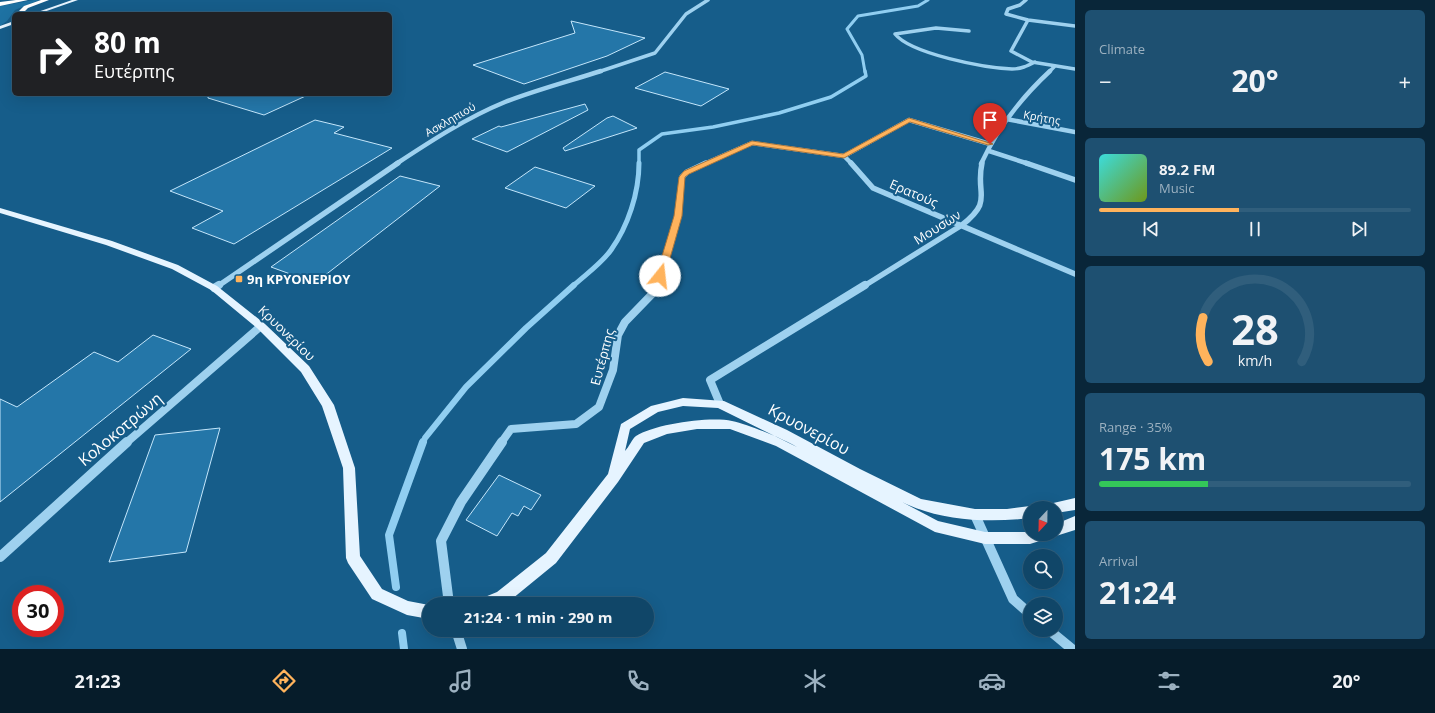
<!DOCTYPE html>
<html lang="en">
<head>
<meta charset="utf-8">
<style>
  body { margin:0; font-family:"Open Sans",sans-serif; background:#1e5071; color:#f1f3f6; height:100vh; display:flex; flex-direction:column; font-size:15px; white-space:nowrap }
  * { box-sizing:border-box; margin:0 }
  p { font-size:13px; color:#9cb1c0 }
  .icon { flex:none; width:22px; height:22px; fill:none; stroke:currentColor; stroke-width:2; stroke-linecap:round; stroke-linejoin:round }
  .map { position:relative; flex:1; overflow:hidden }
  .side { display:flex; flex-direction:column; gap:10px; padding:10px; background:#092639; width:360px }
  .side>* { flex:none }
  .guide { position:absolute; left:12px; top:12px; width:380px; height:84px; border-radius:6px; box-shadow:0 4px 16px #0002,0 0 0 1px #305e7c; background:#202124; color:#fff; overflow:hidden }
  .needle { width:26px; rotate:202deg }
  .buttons { position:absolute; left:1023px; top:501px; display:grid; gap:8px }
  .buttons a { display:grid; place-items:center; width:40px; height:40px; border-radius:50%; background:#104668; box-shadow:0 4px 16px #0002,0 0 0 1px #305e7c; font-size:20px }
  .speed { position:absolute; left:12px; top:585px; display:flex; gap:8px; font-size:20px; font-weight:700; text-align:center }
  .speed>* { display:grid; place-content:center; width:52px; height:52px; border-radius:50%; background:#104668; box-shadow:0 4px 16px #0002,0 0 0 1px #305e7c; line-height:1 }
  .speed .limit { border:6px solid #d22; background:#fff; color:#111 }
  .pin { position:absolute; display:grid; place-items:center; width:34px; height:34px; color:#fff; margin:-41px -17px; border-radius:50% 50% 50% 0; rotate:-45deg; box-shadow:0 0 4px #0007 }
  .pin .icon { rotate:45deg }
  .me { position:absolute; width:44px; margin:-22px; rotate:16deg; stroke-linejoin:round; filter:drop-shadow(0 0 3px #0008) }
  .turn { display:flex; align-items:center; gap:14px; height:84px; padding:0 16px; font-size:18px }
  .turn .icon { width:52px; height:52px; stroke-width:2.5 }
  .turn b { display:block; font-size:28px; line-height:34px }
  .big { font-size:30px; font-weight:700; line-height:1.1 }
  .side .card { flex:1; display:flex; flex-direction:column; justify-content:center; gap:6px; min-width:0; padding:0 14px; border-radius:6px; background:#1e5071 }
  .side .dial { align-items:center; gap:0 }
  .dial svg { height:104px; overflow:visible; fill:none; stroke:#305e7c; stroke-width:7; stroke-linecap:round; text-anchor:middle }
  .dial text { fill:#f1f3f6; stroke:none }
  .song { display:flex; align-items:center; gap:12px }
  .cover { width:48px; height:48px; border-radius:6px; background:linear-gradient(135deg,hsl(180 70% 55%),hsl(80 70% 35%)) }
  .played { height:4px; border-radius:2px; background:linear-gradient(90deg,#ffb35c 45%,#305e7c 45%) }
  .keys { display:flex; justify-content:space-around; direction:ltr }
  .heat { display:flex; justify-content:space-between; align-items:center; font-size:22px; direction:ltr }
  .charge { height:6px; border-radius:3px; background:linear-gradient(90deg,#34c759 35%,#305e7c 0) }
  .trip { position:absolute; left:422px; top:597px; width:232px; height:40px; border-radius:20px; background:#104668; box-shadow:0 4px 16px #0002,0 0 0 1px #305e7c; font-weight:700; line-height:40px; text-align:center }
  .tab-bar { display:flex; height:64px; justify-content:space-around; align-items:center; background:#061c2a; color:#9cb1c0 }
  .tab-bar .icon { width:28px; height:28px }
  .tab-bar .active { color:#ffb35c }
  .tab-bar b { font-size:18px; color:#f1f3f6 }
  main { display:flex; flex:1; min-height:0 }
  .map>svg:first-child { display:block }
  .green { fill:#1e72a3 }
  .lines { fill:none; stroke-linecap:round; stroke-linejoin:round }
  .stream-far4 { stroke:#90cef1; stroke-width:3 }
  .stream-far3 { stroke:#90cef1; stroke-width:3.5 }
  .stream-far2 { stroke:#90cef1; stroke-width:5 }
  .stream-far1 { stroke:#90cef1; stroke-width:6 }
  .stream { stroke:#90cef1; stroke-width:8 }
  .building { fill:#2476a8; stroke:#c4e6fb }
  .minor-far4 { stroke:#9ed1ef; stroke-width:3.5 }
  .minor-far3 { stroke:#9ed1ef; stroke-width:4.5 }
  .minor-far2 { stroke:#9ed1ef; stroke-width:5.5 }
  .minor-far1 { stroke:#9ed1ef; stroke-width:8 }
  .minor { stroke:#9ed1ef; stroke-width:10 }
  .major { fill:#e6f4ff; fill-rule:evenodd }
  .highway { fill:#fff; fill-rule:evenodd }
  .route { fill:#ffb35c; stroke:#a6743c }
  .poi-dot { fill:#ffb35c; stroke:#165d8a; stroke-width:1.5 }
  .labels { text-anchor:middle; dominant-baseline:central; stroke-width:4; stroke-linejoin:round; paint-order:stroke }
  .far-street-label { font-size:11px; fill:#fff; stroke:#165d8a }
  .street-label { font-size:13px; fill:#fff; stroke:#165d8a }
  .poi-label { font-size:13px; font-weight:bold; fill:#fff; stroke:#165d8a; text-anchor:start }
  .near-street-label { font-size:16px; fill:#fff; stroke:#165d8a }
</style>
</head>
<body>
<main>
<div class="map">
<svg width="1075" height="649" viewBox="0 0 1075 649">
  <rect width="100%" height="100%" fill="#165d8a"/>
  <path class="green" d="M34,0H39L15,10L7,21L0,26V6Z"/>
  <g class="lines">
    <path class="stream-far4" d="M865,72L862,55L847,29L858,16L918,6L928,0"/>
    <path class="stream-far3" d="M639,164V150L662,134L713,127L779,113L831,97L866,76L865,71"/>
    <path class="stream-far2" d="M573,286C585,275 602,263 611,250C628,226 639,193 639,163"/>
    <path class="stream-far1" d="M423,443L425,438L466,387L526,328L574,285"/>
    <path class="stream" d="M396,587L389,535L423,442
      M402,633L404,649"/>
  </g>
  <path class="building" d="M571,21L645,38L607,56L524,84L473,65L575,33Z
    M665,72L729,89L701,106L635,88Z
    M208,94H310L264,115L208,98Z
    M585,104L588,110L507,152L472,139L499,126L501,127Z
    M613,116L637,128L565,151L563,148L607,118Z
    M315,120L344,127L334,133L392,148L234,244L192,228L223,211L170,191Z
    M535,167L595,186L566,208L505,188Z
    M400,176L440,186L315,283L271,267Z
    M153,335L191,349L0,502V399L17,407L94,352L118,362Z
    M220,428L186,552L109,562L155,435Z
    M499,475L541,495L531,510L524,506L518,516L512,513L497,536L466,520Z"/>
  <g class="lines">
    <path class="minor-far4" d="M1026,0L1020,5L1008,9L1006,14L1028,20L1075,26
      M1028,20L1011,51L1032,62L1075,69
      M969,31L936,28L895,34C911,54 985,68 1012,69C1021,69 1027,66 1035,62
      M598,72L655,53L686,14L708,0
      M1049,72L1055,66"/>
    <path class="minor-far3" d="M1006,119L1075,132
      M989,151L1029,164
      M844,156L852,164
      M396,164C431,141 466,118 505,102C536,90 570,81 601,71
      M704,164L752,143L844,156L909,120L990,144
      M981,164C997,129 1022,97 1050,71"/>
    <path class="minor-far2" d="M851,163L873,188L1075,274
      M1026,163L1075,180
      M218,286L398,163
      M657,286L678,216L682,177L687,172L706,163
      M864,286L962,225C994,200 975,195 982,163"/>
    <path class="minor-far1" d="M214,288L219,285
      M720,404L710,380L865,285
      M126,443L261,326
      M501,443L511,429L576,424L599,407L613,370L618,335L625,322L656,290L658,285"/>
    <path class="minor" d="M975,515L1013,599L1030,614
      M0,557L127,442
      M449,604L441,541L461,502L502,442
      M456,630L462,649
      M1049,630L1072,649"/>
    <path class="major" d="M72,0H78L38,14H32Z
      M14,21V24L0,29V26Z
      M0,208L112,241L178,265L217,286L265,324L309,366L334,405L355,468L360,556L382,589L408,601L429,605V619L407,615L372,599L348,563L346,558L343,468L322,406L301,372L257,328L211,290L172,269L106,245L0,213Z
      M683,398L724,401L787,430L860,469L921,499L975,509H1007L1030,506L1035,508H1030V518C988,523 940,521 902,502L938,521L985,532H1030V534H1051L1049,538L1030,544H985L935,532L776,446L730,429H697L667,434L644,443L618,482L556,563L507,603L477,604L480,599L497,592L546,553L608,474L621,424L651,406ZM683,406L718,408L797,447C781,438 750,425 732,421C710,416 655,424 636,436C632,439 629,447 625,451L630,429L658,412Z
      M1075,498V510L1056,513V508H1047L1049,504Z
      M1075,516V530L1056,536L1051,534H1056V524Z"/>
    <path class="highway" d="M16,0H28L0,6V2Z
      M41,0H49L28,8L22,14H16L24,6Z"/>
  </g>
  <path class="route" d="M909,118L993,144L988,145L910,122L844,158L753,145L689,174L685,177L682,216L665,276L660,278L656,276L674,216L679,177L684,171L752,141L843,154Z"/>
  <rect class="poi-dot" x="235" y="275" width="8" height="8" rx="2"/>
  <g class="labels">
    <g class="far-street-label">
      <text transform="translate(1042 117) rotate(10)">Κρήτης</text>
      <text transform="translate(450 119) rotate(-30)">Ασκληπιού</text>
    </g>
    <g class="street-label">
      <text transform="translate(914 193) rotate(23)">Ερατούς</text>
      <text transform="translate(937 227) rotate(-32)">Μουσών</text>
      <text transform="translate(287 333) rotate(44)">Κρυονερίου</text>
      <text transform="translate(602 357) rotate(-75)">Ευτέρπης</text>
    </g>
    <g class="poi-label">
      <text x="247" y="279">9η ΚΡΥΟΝΕΡΙΟΥ</text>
    </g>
    <g class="near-street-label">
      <text transform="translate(120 429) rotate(-40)">Κολοκοτρώνη</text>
      <text transform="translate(809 429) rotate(28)">Κρυονερίου</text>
    </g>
  </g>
</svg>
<div class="buttons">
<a><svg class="needle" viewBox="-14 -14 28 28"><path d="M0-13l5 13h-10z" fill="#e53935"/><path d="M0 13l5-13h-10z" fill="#9cb1c0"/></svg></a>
<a><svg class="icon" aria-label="search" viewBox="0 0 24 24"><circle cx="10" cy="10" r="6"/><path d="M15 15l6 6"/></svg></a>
<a><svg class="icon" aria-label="layers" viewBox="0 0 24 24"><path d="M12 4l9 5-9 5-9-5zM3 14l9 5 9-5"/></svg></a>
</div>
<div class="speed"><div class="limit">30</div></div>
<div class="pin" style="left:990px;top:144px;background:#d93025"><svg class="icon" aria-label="arrive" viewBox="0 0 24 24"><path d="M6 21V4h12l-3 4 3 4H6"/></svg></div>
<svg class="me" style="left:660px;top:276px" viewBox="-20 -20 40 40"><circle r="19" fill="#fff"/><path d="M0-13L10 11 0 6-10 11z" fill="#ffb35c"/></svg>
<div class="trip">21:24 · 1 min · 290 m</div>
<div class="guide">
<div class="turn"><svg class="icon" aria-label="right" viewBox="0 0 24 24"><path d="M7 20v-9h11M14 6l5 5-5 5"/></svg><div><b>80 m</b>Ευτέρπης</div></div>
</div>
</div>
<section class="side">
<div class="card"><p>Climate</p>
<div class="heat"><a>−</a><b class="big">20°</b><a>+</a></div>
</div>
<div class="card">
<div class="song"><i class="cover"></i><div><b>89.2 FM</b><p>Music</p></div></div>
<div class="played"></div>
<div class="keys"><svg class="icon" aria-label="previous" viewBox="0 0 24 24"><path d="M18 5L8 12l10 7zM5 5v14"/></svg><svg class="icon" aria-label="pause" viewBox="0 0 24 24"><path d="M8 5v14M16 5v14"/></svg><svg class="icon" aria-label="next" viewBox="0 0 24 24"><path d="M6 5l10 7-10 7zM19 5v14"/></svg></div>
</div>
<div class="card dial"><svg viewBox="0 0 100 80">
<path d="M14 69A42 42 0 1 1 86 69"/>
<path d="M14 69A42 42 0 0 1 10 35" stroke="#ffb35c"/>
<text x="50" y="56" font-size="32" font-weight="700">28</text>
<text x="50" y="72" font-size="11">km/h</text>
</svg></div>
<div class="card"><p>Range · 35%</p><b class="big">175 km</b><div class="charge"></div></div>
<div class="card"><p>Arrival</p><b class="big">21:24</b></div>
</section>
</main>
<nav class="tab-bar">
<b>21:23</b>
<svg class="icon active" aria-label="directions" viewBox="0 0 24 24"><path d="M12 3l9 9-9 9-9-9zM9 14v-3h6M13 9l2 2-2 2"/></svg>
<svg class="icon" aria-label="music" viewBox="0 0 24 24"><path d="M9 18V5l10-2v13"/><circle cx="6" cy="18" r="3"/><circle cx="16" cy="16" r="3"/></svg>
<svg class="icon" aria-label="phone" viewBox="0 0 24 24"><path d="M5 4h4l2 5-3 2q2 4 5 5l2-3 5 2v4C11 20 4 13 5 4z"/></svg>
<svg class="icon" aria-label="climate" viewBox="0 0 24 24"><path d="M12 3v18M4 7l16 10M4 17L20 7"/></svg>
<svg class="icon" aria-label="car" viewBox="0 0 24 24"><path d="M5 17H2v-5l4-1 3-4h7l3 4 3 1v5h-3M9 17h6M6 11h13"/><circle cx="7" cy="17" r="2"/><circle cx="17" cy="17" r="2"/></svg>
<svg class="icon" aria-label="filters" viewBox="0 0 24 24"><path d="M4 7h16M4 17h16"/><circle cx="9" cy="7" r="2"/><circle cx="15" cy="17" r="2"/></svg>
<b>20°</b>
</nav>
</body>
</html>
